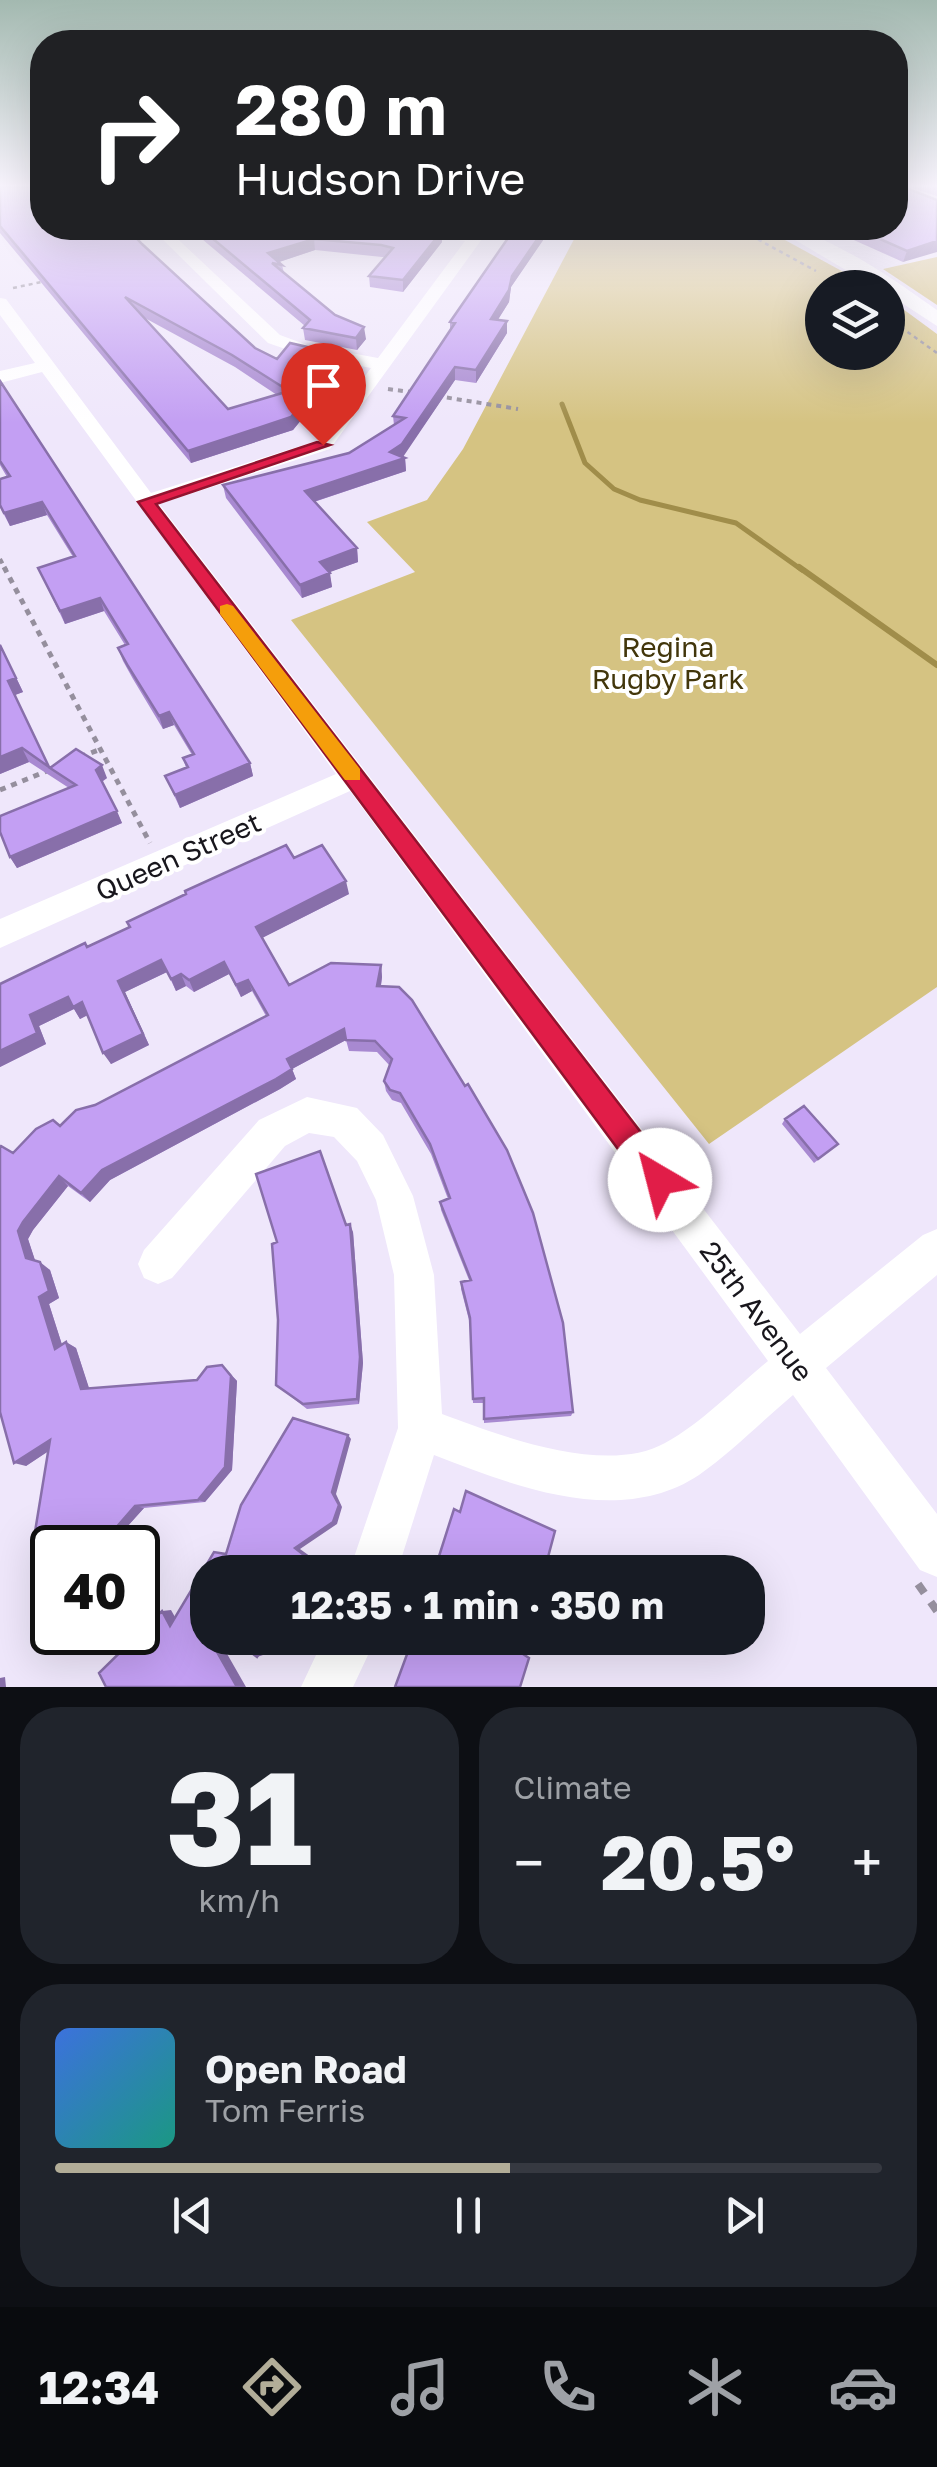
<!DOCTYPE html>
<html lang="en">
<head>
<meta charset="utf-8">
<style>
  body { margin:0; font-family:"Golos Text",sans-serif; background:#20242c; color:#f1f3f6; height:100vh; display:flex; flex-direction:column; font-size:38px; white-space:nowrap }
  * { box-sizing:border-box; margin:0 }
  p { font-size:32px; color:#9ea1a6 }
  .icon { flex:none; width:55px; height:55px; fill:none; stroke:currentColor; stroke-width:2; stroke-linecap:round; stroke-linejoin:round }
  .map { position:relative; height:1687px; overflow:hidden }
  .drawer { display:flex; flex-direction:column; gap:20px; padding:20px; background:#0d0f14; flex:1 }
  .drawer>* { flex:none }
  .hud { position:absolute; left:30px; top:30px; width:878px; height:210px; border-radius:40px; box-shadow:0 10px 40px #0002; background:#202124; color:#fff; overflow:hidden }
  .controls { position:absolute; left:805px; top:270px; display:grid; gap:20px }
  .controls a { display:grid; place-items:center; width:100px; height:100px; border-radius:50%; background:#171b24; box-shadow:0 10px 40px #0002; font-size:50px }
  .speed { position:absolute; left:30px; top:1525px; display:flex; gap:20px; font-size:50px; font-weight:700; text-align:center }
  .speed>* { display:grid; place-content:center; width:130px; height:130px; border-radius:50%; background:#171b24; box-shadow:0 10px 40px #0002; line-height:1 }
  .speed .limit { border:5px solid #111; border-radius:15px; background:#fff; color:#111 }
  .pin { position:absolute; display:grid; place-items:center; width:85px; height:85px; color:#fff; margin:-102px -42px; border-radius:50% 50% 50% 0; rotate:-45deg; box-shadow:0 0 10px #0007 }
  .pin .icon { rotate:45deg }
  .me { position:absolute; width:110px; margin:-55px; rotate:323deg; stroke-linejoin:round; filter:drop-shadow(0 0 8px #0008) }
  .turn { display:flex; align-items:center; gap:35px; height:210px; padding:0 40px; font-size:45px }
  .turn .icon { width:130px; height:130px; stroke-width:2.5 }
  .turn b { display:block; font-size:70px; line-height:85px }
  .big { font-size:75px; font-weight:700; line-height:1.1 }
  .drawer .tile { flex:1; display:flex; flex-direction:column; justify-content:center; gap:15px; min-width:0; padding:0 35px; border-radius:40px; background:#20242c }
  .drawer .dial { align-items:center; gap:0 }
  .dial b { font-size:130px; line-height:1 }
  .song { display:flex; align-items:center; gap:30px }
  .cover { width:120px; height:120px; border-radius:15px; background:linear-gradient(135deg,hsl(220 70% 55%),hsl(170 70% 35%)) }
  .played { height:10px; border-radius:5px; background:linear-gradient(90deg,#b2ad98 55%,#363941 55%) }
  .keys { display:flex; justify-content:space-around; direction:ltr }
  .heat { display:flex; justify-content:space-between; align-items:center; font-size:55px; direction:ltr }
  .drawer .tiles { flex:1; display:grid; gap:20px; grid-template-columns:1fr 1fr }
  .tile:last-child { grid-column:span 2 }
  .trip { position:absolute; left:190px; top:1555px; width:575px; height:100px; border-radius:40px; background:#171b24; box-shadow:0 10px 40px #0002; font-weight:700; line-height:100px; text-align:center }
  .dock { display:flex; height:160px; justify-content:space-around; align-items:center; background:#090b0e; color:#9ea1a6 }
  .dock .icon { width:70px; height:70px }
  .dock .active { color:#b2ad98 }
  .dock b { font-size:45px; color:#f1f3f6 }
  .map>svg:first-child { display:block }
  .green { fill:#d5c382 }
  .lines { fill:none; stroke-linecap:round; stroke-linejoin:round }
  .stream-far1 { stroke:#a08d4a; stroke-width:5 }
  .stream { stroke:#a08d4a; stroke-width:6 }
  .path-far3 { stroke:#958f9d; stroke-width:2.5; stroke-dasharray:4 4; stroke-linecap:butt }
  .path-far2 { stroke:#958f9d; stroke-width:4; stroke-dasharray:5 5; stroke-linecap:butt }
  .path-far1 { stroke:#958f9d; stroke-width:5; stroke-dasharray:6 6; stroke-linecap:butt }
  .path { stroke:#958f9d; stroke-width:8; stroke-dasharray:11 11; stroke-linecap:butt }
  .minor { fill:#fff; fill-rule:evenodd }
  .major { fill:#fff; fill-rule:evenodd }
  .wall { fill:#a889d1; fill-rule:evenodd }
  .shaded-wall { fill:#886faa }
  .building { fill:#c39ff3; stroke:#886faa; stroke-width:2.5; fill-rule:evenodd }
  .route { fill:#e11d48; stroke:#92132f; stroke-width:2.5 }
  .slow { fill:#f59e0b }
  .labels { text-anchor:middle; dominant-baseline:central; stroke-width:8; stroke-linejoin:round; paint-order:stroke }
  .park-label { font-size:28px; fill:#42360b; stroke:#fff }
  .street-label { font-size:28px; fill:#18161c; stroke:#fff }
</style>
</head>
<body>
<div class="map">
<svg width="937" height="1687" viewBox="0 0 937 1687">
  <rect width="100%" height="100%" fill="#efe7fb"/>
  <path class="green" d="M580,228H763L871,287L822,288V352H888V298L937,334V987L709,1144L291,620L415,572L367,522L427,500L463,449Z
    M937,257V305L883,269Z"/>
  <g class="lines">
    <path class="stream-far1" d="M562,404L585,463L614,489L640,500L736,523L802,570"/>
    <path class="stream" d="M799,567L937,665"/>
    <path class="path-far3" d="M737,228L816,271
      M13,288L46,281
      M888,318L937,353"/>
    <path class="path-far2" d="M388,389L411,392
      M437,396L518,409
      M0,559L6,570"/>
    <path class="path-far1" d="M4,567L150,843
      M80,757L101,749
      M0,790L47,771"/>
    <path class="path" d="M918,1584L937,1611"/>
    <path class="minor" d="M151,228H166L280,335L307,345L378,358L465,241L389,232L359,237L329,228H423L472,233L476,228H490L330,449L159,504L800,1334L923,1235L937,1229V1275L826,1368L937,1514V1577L920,1570L793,1395C762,1421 732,1452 699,1475C619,1528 514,1486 434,1455L397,1572H349L398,1428L394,1275L376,1200L357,1161L334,1137L309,1133L285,1146L172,1278L158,1284L144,1278L138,1264L144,1250L259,1120L307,1097L357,1108L383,1135L413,1196L434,1275L442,1414C501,1436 606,1476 665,1443C702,1423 736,1387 768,1361L350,791L0,948V919L336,774L42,372L0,383V371L35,363L0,315V298L6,299L151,493L316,441L371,368L303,355L268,343Z
      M324,1638H376L353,1687H301Z"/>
    <path class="major" d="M775,228C819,225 900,284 937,310V326L888,294V288H876Z"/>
  </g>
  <path class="wall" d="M0,187L142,244L255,348L277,359L343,355L344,367L293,430L191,463L0,233ZM143,317L235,367L277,395L228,409Z
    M909,187H937V196Z
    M937,200L903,262L827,228H895Z
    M189,228H351L357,229L442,231V242L403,292L370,287L369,276L385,257H382L315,250L279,262L282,265L284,273L366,339L357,350L305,340L303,328L305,326Z
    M515,228H568L566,230H550L511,287L509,302L498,319L507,321V333L476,383L455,380L402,457L405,458L406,471L314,502L357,548L358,562L329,572L332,587L302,598L226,498L223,485L349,453L394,425L393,416L450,331V322Z
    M0,381L250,763L253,776L180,808L165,776L186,768L183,758L192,755L174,725L163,729L133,679L123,661L118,648L125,645L104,611L65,624L38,568L73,557L47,515L10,526L0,507V479L7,477L0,465Z
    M0,644L23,692L15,695L50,768L107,778L102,782L122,823L17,868L10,857L69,788L29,762L0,774Z
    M294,858L349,894L262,938L289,985L381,965L382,977L381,986L573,1412L571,1416L484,1423V1403H473L470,1324L461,1289V1282L469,1280L441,1210L440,1202L448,1199L431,1154L401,1103L392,1100L386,1091L384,1081L390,1066L377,1052L349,1051L346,1040L292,1069L296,1079L280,1089L110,1180L90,1202L68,1186L33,1230L28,1239L35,1261L50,1270L59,1298L49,1304L62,1345L66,1342L76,1348L89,1389L197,1380L222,1365L237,1381L232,1470L205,1502L144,1508L116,1539L45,1545L33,1544L48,1451L26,1466L13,1153L95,1105L266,1016L252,991L241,997L229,974L194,992L186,986L176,991L167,972L125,992L149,1045L111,1064L87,1015L80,1019L74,1009L39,1026L46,1044L0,1067V984Z
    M785,1119L838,1144L814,1163L782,1124Z
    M346,1225L353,1232L363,1363L359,1404L307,1409L276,1385Z"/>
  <path class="shaded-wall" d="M545,228H550V230L511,287L509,302L491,331V319L512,276Z
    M442,231V242L403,292V280Z
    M314,239L315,250L270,265L268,253Z
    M937,241V252L903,262L907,251Z
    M507,321V333L476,383V370Z
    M364,327L366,339L357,350L356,338Z
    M343,355L344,367L293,430L191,463L188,451L291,417Z
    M455,367V380L403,457L405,458L406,471L307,504L305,491L390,452Z
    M42,502L47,515L10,526L4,513Z
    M357,548L358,562L322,575L320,562Z
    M330,573L332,587L302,598L300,585Z
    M100,598L104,611L65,624L60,611Z
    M0,644L23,692L15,695L51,768L8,681Z
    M169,712L174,725L163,729L159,716Z
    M22,748L29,762L0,774V757Z
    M250,763L253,776L180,808L175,795Z
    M102,765L107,778L101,782L96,770Z
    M117,811L122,823L17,868L10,857Z
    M346,881L349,894L260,939L256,927Z
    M161,960L167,972L125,992L149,1045L111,1064L103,1053L118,981Z
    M224,962L229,974L194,992L189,980Z
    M381,965L382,977L379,998L377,986Z
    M181,974L186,986L176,991L171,979Z
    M248,980L252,991L241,997L236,985Z
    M68,997L82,1002L90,1014L80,1019L74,1009L39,1026L46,1044L0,1067V1051L30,1015Z
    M344,1029L346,1040L292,1069L296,1079L280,1089L110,1180L90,1202L81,1193L102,1170L287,1059Z
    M59,1176L68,1186L33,1230L28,1239L37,1266L26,1258L18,1231L23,1222Z
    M350,1224L353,1232L363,1363L359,1404L357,1399Z
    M40,1262L50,1270L59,1298L49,1304L65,1354L55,1349L39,1297Z
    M66,1342L76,1348L91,1394L81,1389Z
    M222,1365L237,1381L232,1470L205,1502L198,1500Z
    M348,1435L351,1439L336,1494L342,1507L337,1524L300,1549L318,1562L312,1572H307L295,1548L332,1492Z
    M50,1440L61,1443L26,1466L14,1463Z
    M135,1506L144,1508L116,1539L107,1538Z
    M199,1603L208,1619V1634L191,1604Z
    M171,1610L179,1624L170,1626L162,1611Z
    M209,1638H218L246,1687H237Z
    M269,1638H273L263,1655L257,1657Z
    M5,1677L6,1687H0V1678Z"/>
  <path class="building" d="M0,187H42V228H127L142,244L255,348L277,359L290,343L343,355L291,417L188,451L0,226ZM125,297L232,355L289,391L228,409Z
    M895,187H904L937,200V241L907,251L855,228H895Z
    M200,228H351L357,229L369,228H414L442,231L403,280L369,276L393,248L381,245L314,239L268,253L282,265L272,263L335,315L364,327L356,338L303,328L310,320Z
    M515,228H545L512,276L509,290L491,319L507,321L476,370L455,367L402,444L390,452L405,458L305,491L357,548L320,562L330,573L300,585L223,485L349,453L405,418L393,416L455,323L450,322Z
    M0,381L250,763L175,795L165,776L188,767L183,758L194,754L169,712L159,716L128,666L118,648L128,644L100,598L60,611L38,568L75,556L42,502L4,513L0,505V479L10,476L0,461Z
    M0,645L16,678L8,681L49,767L22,748L0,757Z
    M76,749L102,765L96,770L117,811L10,857L0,832V816L76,785L50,768Z
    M286,845L294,858L322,845L346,881L256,927L289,985L331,963L381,965L377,986L399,987L412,1000L465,1086L468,1084L507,1150L533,1213L563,1323L573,1412L484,1419V1398L473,1399L470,1318L461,1282L471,1280L440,1202L450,1198L430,1144L400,1093L390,1090L384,1081L392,1059L375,1041L346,1040L344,1029L287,1059L292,1069L276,1079L102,1170L81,1193L59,1176L23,1222L18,1231L26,1258L40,1262L49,1291L39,1297L55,1349L66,1342L81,1389L197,1380L207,1367L222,1365L231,1376L225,1467L198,1500L135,1506L107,1538L33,1544L50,1440L14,1463L0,1412V1147L1,1146L13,1153L36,1129L53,1120L60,1126L76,1110L95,1105L268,1015L248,980L236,985L224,962L189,980L181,974L171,979L161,960L118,981L143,1034L103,1053L82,1002L73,1007L68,997L30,1015L37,1033L0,1051V984L85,943L87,947L130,927L127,922L186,894L185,891Z
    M804,1106L838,1144L818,1159L785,1119Z
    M320,1151L346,1225L350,1224L360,1357L357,1399L303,1404L276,1385L278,1320L272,1244L277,1242L256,1174Z
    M293,1418L348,1435L332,1492L339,1505L333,1522L295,1548L313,1562L307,1572H208V1617L191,1604L208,1634V1638H209L237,1687H106L99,1673L162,1611L170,1626L214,1552L226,1554L241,1505Z
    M466,1491L555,1531L544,1572H434L454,1509L460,1512Z
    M232,1638H269L257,1657Z
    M413,1638H528L523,1654L529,1658L520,1687H395Z"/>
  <linearGradient id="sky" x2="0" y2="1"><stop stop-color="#a3b9b0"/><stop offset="0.44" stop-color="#f8f4fd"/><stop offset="1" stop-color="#f8f4fd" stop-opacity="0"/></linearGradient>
  <rect width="937" height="423" fill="url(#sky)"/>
  <path class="route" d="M317,442L330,445L156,504L670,1170L674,1180L670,1191L660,1195L649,1191L138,502Z"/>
  <path class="slow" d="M227,604L233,606L360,769V780H345L220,614V606Z"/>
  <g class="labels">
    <g class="park-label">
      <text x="668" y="646">Regina<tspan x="668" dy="32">Rugby Park</tspan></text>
    </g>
    <g class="street-label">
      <text transform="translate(178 856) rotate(-24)">Queen Street</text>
      <text transform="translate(757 1311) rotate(53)">25th Avenue</text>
    </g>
  </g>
</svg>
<div class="controls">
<a><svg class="icon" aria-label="layers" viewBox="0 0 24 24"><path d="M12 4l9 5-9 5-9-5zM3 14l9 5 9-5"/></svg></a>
</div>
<div class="speed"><div class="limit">40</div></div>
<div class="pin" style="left:323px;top:445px;background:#d93025"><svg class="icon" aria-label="arrive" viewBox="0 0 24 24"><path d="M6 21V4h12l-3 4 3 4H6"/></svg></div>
<svg class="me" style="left:660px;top:1180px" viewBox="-20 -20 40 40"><circle r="19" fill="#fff"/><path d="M0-13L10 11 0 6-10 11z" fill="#e11d48"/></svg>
<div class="trip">12:35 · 1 min · 350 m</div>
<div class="hud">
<div class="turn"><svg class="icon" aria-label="right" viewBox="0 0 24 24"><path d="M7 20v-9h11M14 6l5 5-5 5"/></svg><div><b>280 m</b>Hudson Drive</div></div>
</div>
</div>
<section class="drawer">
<div class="tiles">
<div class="tile dial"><b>31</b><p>km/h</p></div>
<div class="tile"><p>Climate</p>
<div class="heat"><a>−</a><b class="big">20.5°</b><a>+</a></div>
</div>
<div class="tile">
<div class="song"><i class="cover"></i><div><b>Open Road</b><p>Tom Ferris</p></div></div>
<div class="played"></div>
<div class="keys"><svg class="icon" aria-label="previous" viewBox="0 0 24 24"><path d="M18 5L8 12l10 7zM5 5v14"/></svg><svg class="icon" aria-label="pause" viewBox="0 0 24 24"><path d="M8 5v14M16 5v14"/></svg><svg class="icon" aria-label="next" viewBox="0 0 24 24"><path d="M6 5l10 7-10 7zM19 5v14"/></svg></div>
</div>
</div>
</section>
<nav class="dock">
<b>12:34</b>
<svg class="icon active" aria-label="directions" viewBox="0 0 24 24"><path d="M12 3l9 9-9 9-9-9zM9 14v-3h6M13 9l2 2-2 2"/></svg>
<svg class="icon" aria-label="music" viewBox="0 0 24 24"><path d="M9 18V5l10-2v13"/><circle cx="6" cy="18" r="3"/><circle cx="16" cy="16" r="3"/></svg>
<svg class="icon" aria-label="phone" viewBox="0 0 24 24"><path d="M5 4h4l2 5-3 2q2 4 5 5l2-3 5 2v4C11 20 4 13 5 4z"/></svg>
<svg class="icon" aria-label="climate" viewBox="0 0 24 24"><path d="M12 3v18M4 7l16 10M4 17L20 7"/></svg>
<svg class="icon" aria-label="car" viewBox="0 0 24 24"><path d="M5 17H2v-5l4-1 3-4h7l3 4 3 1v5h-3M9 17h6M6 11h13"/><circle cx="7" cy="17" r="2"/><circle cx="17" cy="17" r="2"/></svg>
</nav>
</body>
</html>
